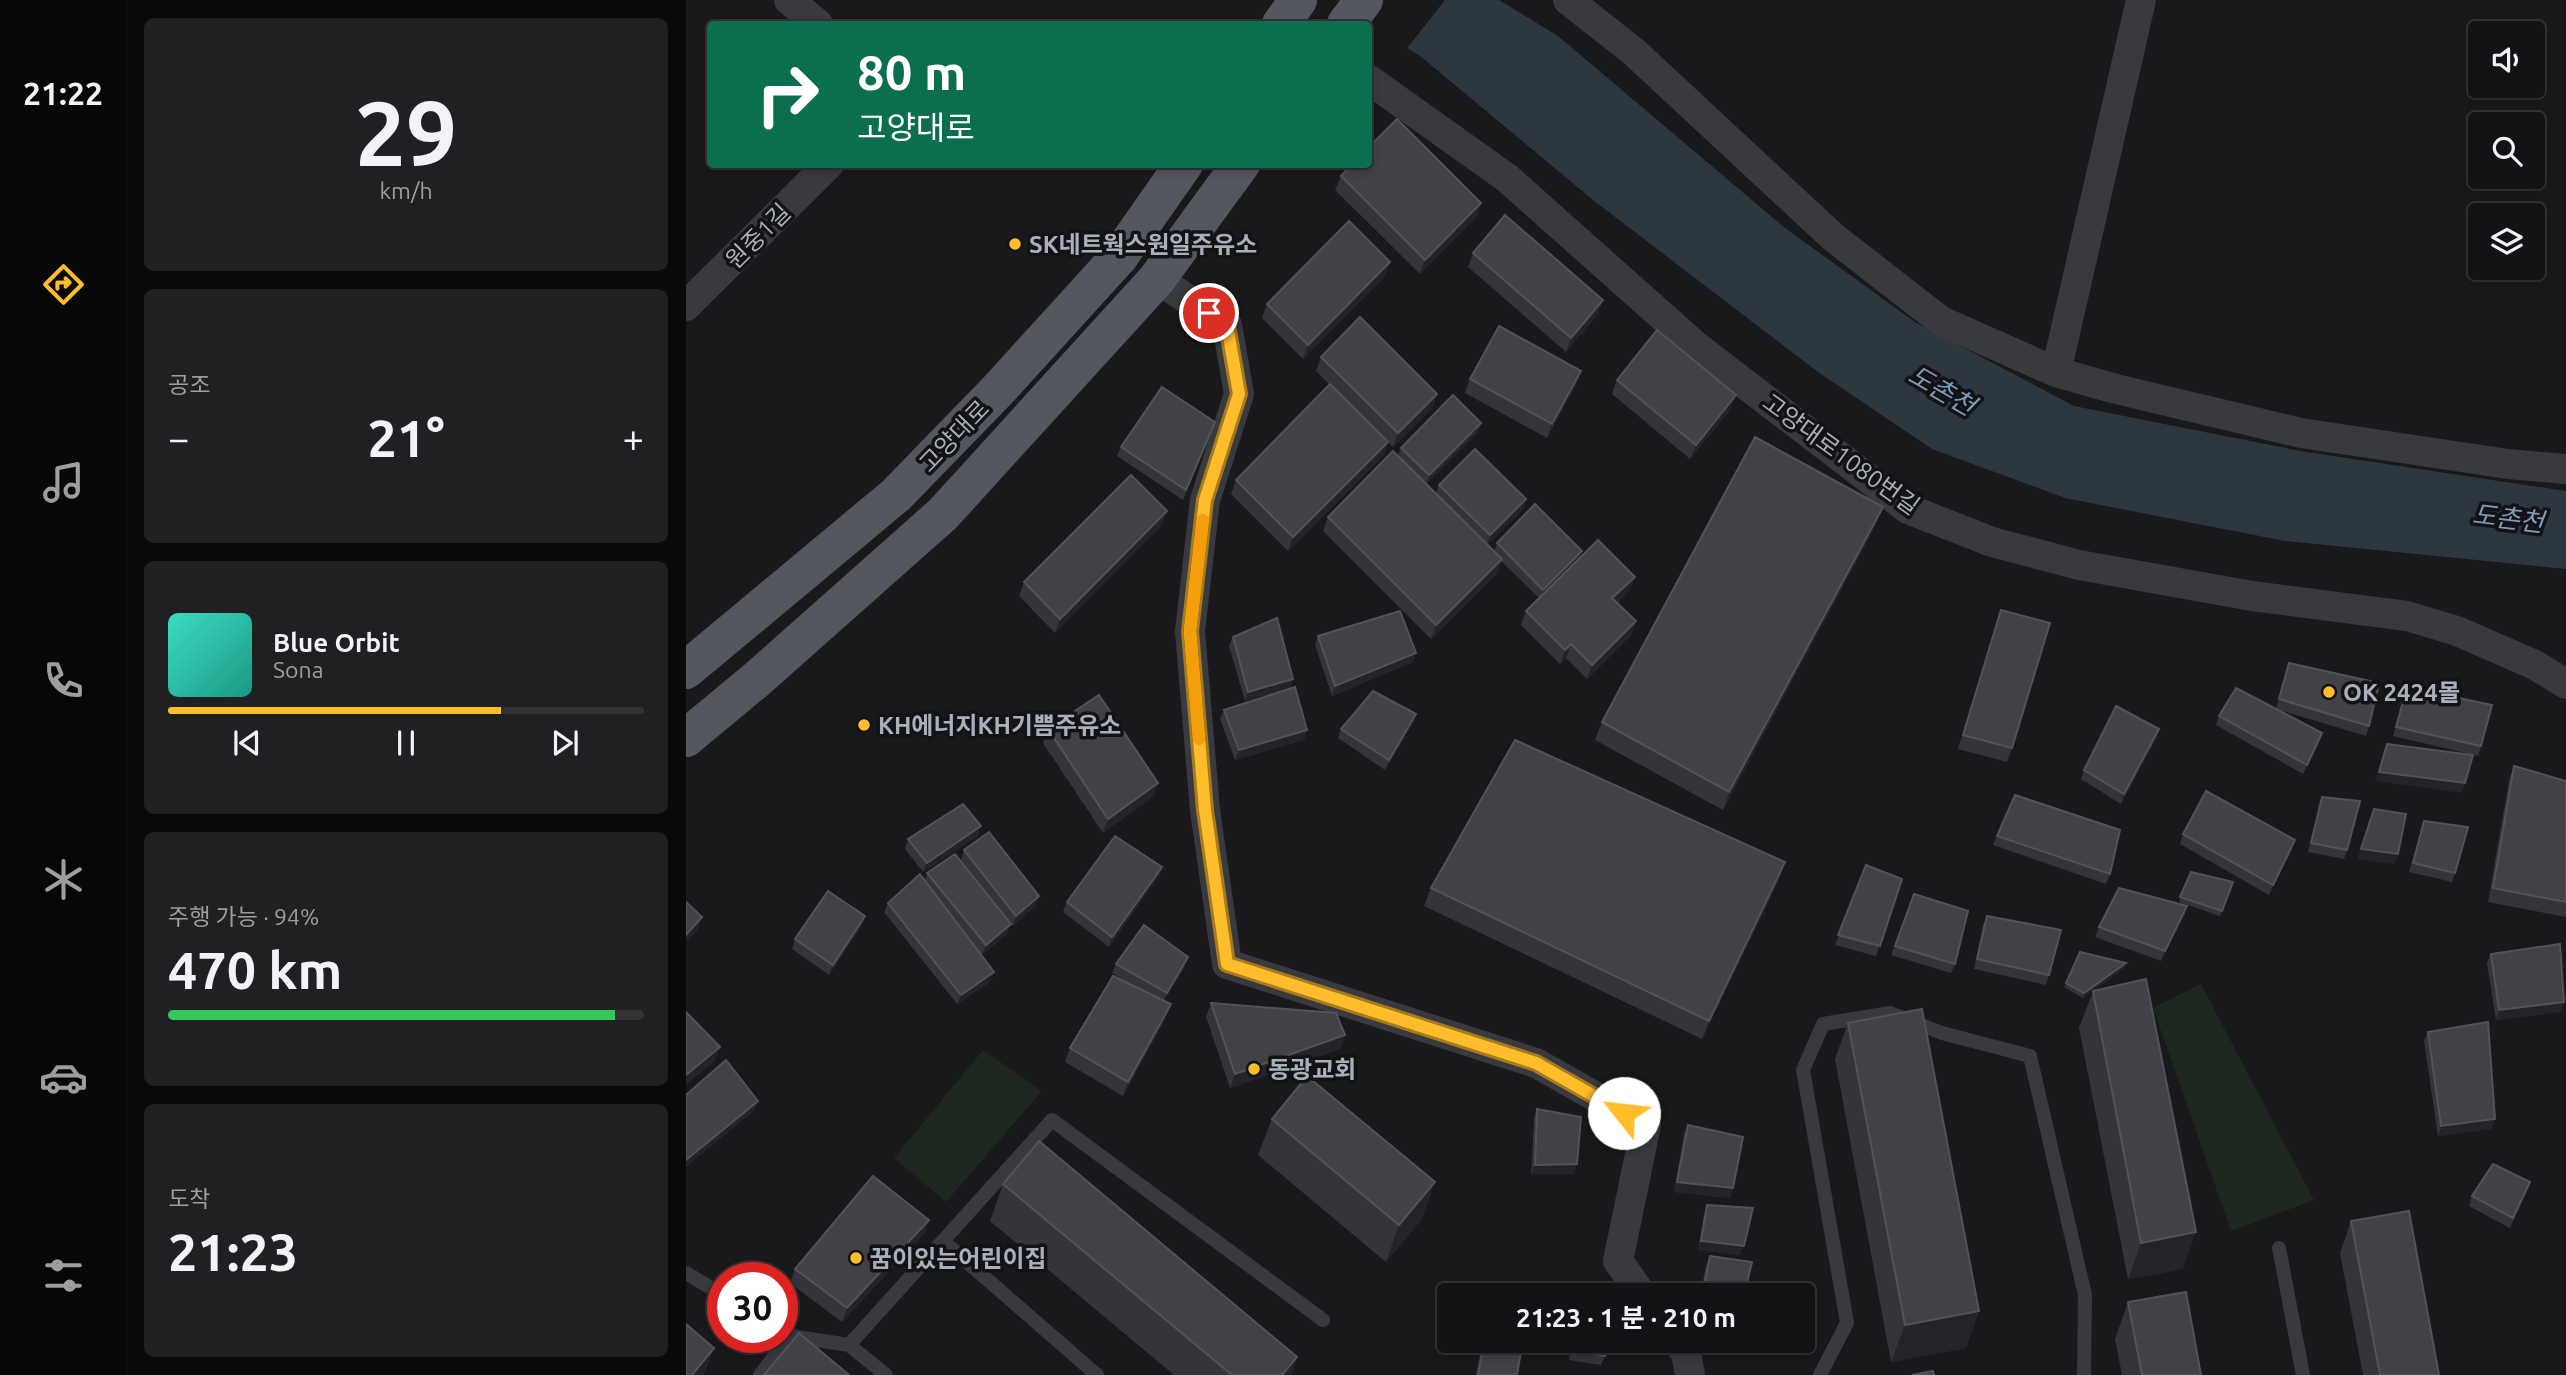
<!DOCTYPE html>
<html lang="ko">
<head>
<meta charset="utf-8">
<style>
  body { margin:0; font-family:Ubuntu,"Noto Sans KR",sans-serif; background:#202022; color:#f1f3f6; height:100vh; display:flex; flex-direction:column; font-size:26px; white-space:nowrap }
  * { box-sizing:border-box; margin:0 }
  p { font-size:23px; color:#9d9ea0 }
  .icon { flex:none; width:38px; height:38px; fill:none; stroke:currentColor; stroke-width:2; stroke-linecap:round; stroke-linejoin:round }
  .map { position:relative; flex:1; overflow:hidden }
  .panel { display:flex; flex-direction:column; gap:18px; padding:18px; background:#0a0a0b; width:560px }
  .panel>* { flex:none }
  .hud { position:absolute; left:21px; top:21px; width:665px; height:147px; border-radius:7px; box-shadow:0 4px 10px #0003,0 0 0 2px #323234; background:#0b6e4f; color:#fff; overflow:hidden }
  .fabs { position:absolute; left:1782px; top:21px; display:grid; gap:14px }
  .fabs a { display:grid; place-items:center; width:77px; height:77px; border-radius:7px; background:#131214; box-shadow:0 4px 10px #0003,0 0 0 2px #323234; font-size:35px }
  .speed { position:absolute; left:21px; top:1262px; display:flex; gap:14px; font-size:35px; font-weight:700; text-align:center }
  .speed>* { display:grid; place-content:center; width:91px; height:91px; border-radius:50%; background:#131214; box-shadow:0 4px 10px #0003,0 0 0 2px #323234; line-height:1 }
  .speed .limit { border:10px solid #d22; background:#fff; color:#111 }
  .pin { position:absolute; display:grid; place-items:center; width:60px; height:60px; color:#fff; margin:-30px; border:4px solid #fff; border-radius:50%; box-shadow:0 2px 7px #0007 }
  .me { position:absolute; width:77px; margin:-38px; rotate:299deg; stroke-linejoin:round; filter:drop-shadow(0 0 5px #0008) }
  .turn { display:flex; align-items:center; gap:24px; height:147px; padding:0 35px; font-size:32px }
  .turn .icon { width:91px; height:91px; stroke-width:2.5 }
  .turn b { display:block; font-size:49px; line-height:60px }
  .big { font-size:52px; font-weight:700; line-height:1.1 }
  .panel .widget { flex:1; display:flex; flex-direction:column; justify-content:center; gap:10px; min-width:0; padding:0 24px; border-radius:10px; background:#202022 }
  .panel .dial { align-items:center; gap:0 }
  .dial b { font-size:91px; line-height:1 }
  .song { display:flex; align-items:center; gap:21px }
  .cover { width:84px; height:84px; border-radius:10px; background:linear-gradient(135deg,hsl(170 70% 55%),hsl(170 70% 35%)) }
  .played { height:7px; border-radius:4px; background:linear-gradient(90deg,#ffbd2c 70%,#323234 70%) }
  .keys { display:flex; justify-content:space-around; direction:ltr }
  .heat { display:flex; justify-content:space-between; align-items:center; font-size:38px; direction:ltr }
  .charge { height:10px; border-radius:5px; background:linear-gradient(90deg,#34c759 94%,#323234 0) }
  .trip { position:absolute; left:751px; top:1283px; width:378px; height:70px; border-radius:7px; background:#131214; box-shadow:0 4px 10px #0003,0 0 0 2px #323234; font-weight:700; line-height:70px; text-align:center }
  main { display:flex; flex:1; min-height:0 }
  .tabs { display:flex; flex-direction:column; width:126px; justify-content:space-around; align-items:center; background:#080708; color:#9d9ea0 }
  .tabs .icon { width:49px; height:49px }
  .tabs .current { color:#ffbd2c }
  .tabs b { font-size:32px; color:#f1f3f6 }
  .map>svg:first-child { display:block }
  .green { fill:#1e271f }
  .water { fill:#2d3740 }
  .pier { fill:#19181b }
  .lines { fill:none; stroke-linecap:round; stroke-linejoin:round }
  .lane { stroke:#393a40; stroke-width:14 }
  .street { stroke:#393a40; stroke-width:30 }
  .primary { stroke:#555760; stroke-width:38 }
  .wall { fill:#353439 }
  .shaded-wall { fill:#242327 }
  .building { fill:#414147; stroke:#525359; stroke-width:2 }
  .route-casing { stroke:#a67b1d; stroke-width:18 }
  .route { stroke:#ffbd2c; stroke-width:12 }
  .slow { stroke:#f59e0b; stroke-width:12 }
  .poi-dot { fill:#ffbd2c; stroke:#131316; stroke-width:2.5 }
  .labels { text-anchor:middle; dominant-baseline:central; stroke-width:7; stroke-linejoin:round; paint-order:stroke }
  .street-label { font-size:24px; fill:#aaafbc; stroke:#131316 }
  .poi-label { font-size:24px; font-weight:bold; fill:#aaafbc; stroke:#131316; text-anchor:start }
  .water-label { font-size:26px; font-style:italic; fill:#7f9cb9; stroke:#131316 }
</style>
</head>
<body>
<main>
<nav class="tabs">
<b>21:22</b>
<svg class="icon current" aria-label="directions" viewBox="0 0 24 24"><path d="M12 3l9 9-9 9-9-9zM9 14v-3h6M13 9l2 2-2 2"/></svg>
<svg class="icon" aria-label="music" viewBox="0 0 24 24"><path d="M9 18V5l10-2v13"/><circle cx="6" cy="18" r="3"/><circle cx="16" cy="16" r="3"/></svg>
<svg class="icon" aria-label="phone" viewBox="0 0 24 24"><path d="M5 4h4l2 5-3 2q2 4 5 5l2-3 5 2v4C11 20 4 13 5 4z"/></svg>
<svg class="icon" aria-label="climate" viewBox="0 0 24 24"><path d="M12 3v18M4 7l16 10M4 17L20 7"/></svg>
<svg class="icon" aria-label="car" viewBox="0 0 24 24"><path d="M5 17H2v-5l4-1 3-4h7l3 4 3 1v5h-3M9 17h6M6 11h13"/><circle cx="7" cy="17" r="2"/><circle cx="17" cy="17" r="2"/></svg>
<svg class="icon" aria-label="filters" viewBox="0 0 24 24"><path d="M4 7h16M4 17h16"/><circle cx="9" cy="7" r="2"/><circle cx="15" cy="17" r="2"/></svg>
</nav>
<section class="panel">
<div class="widget dial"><b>29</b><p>km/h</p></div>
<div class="widget"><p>공조</p>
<div class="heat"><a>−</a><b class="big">21°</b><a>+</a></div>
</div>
<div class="widget">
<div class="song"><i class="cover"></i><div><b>Blue Orbit</b><p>Sona</p></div></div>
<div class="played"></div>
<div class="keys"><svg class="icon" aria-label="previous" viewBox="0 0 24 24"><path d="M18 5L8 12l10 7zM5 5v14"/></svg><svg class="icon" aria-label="pause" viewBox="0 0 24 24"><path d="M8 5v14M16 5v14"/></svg><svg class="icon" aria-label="next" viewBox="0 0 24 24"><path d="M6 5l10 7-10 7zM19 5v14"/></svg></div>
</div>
<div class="widget"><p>주행 가능 · 94%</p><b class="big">470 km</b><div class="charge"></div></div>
<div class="widget"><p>도착</p><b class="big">21:23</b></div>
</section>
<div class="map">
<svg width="1880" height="1375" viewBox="0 0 1880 1375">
  <rect width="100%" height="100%" fill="#19181b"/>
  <path class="green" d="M1515,984L1628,1200L1545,1231L1467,1008Z
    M297,1050L356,1091L260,1202L208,1158Z"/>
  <path class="water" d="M636,0H813L872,36L1099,228L1229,322L1388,406L1614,451L1880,491V569L1599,541L1379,498L1246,449L1132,372L907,200L733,55Z"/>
  <path class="pier" d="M633,0H759L719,51L682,30V24H673Z"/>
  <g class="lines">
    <path class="lane" d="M257,1241L411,1375
      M1593,1248L1617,1375
      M0,1273L37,1295
      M163,1345L366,1120L637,1320
      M74,1375L104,1336L163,1345L200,1375
      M1134,1375L1161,1323L1117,1070L1137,1024L1204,1013L1256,1033L1344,1056L1399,1295L1398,1375"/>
    <path class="street" d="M103,0L132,24
      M882,0L948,52L1147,237L1255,321L1370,372L1430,389L1615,433L1822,464L1880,469
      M682,79L821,178L1011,347L1222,509L1306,542L1393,565L1566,596L1721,616L1771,631L1849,665L1880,684
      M471,279L541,325L553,394L519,500L504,631L519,810L541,964L850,1063L960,1125L932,1261L956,1295
      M0,306L143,164
      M1370,372L1455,0
      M990,1340L1000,1353L1004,1375"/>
    <path class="primary" d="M595,24L612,0
      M660,24L678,0
      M0,670L210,495L312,390L433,257L498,164
      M0,738L70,680L257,514L471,279L555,164"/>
  </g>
  <path class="wall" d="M655,176L795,203L790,217L734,274L649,190Z
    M787,253L912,314L880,352L782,267Z
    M704,262L699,276L617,359L576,318L581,304Z
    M635,357L751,394L746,408L707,447L702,442L697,456L602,551L545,494L550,480L644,385L630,371Z
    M895,371L890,385L861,438L779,393L784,379Z
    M931,380L1045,409L1004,459L926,394Z
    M795,423L792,432L740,484L750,493L753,485L840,499L837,509L801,545L808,551L811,543L896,551L893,558L949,577L943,591L931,603L950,621L945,635L901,679L880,658L874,664L835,625L840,611L853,598L815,561L811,573L745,639L637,531L642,517L712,456L715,448Z
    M526,431L497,500L431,456L435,447Z
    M476,525L369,633L333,596L338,582Z
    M1190,525L1037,810L909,740L916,722Z
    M1315,610L1326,748L1321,762L1272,749Z
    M632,636L727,662L646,696L629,645Z
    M547,637L607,679L604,688L559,701L543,646Z
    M1603,663L1683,726L1680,736L1590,709L1633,743L1617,774L1530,725L1533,716L1590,709Z
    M1721,687L1795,746L1792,756L1707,736Z
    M538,710L621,730L618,740L549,760L534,719Z
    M730,714L727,723L699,770L652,738L655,729Z
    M362,729L467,797L417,833L357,743Z
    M1470,739L1435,804L1395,779L1398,770Z
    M1828,766L1880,781V917L1802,902L1823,780Z
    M1636,797L1661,850L1658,859L1622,852L1633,806Z
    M1738,821L1769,873L1766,882L1723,872Z
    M1497,834L1606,850L1583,895L1494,844Z
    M292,836L237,872L219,849L222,839Z
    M1311,836L1424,874L1420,884L1307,845Z
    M278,850L350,905L327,926L275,860Z
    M1180,865L1216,879L1190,956L1149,945Z
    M476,867L473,876L423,947L377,912L381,902Z
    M1505,872L1547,882L1534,916L1493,902Z
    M241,873L321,934L296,955L279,934L308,972L304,982L271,1004L198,912L202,903L239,880Z
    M1093,880L1016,1039L738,906L745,888Z
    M1228,894L1269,964L1265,973L1205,955Z
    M1501,906L1498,916L1475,961L1409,937L1413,927Z
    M1301,916L1363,975L1360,985L1288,969L1297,925Z
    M176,925L143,975L106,949L109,939Z
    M1394,952L1439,968L1397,998L1378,987Z
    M1805,954L1878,1002L1874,1012L1810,1020L1801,963Z
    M430,964L499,967L478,1000L480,1018L437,1096L379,1062L384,1048L449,987L426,973Z
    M1407,991L1497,1269L1442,1279L1393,1028Z
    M525,1003L659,1035L654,1049L544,1088L520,1017Z
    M1162,1023L1293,1311L1280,1348L1205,1362L1149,1059Z
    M1742,1032L1809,1119L1805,1129L1752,1136L1738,1041Z
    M851,1109L891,1164L887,1174H845L848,1118Z
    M586,1119L736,1219L700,1262L572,1155Z
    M1002,1125L1047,1188L1044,1198L988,1192L998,1134Z
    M1844,1182L1824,1228L1783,1206L1786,1196Z
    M317,1184L611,1357L605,1375H488L304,1221Z
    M1021,1205L1054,1255L1012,1250L1018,1215Z
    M243,1220L238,1234L156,1322L104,1283L109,1269Z
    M1665,1221L1753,1375H1677L1654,1253Z
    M1024,1256L1058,1295H1014L1020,1266Z
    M1442,1302L1515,1375H1436L1429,1339Z
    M886,1340H920L919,1356L915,1365L883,1360Z
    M797,1348L831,1375H790L793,1358Z"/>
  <path class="shaded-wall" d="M795,203L790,217L734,274L739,260Z
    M704,262L699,276L617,359L622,345Z
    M917,300L912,314L880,352L885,338Z
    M895,371L890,385L861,438L866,424Z
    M751,394L746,408L707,447L712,433Z
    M1050,395L1045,409L1004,459L1010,445Z
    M795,423L792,432L740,485L743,475Z
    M702,442L697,456L602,551L607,537Z
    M840,499L837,509L801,545L804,535Z
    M1197,507L1190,525L1037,810L1043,792Z
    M481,511L476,525L369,633L374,619Z
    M896,551L892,561L854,599L857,590Z
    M816,559L811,573L745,639L750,625Z
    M949,577L943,591L921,612L926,598Z
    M950,621L945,635L901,679L906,665Z
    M885,644L880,658L874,664L879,650Z
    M730,653L727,662L646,696L649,686Z
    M607,679L604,688L559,701L562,692Z
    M730,714L727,723L699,770L703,760Z
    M1473,729L1470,739L1435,804L1438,794Z
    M621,730L618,740L549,760L553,750Z
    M1636,733L1633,743L1617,774L1621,765Z
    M1693,772L1779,783L1776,793L1689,781Z
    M472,783L467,797L417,833L422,819Z
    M295,826L292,836L237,872L241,863Z
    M1609,840L1606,850L1583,895L1587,885Z
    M1675,849L1712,854L1708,864L1671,859Z
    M1099,862L1093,880L1016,1039L1023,1021Z
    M476,867L473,876L423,947L426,937Z
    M353,896L350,905L327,926L330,916Z
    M1501,906L1498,916L1475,961L1479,951Z
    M179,916L176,925L143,975L147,965Z
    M16,917L11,931L0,943V935Z
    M325,924L321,934L296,955L300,945Z
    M502,957L499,967L477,1002L481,993Z
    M1440,963L1439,968L1397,998L1398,993Z
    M308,972L304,982L271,1004L275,995Z
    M1878,1002L1874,1012L1810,1020L1813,1010Z
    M485,1004L480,1018L437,1096L442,1082Z
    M659,1035L654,1049L544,1088L549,1074Z
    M34,1047L29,1061L0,1085V1075Z
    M72,1101L68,1111L0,1167V1160Z
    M1809,1119L1805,1129L1752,1136L1755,1126Z
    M891,1164L887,1174H845L849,1165Z
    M749,1182L736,1219L700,1262L713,1225Z
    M991,1182L1047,1188L1044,1198L988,1192Z
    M243,1220L238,1234L156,1322L161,1308Z
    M1510,1232L1497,1269L1442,1279L1455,1243Z
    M1015,1241L1058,1246L1054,1255L1012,1250Z
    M1293,1311L1280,1348L1205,1362L1219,1325Z
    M28,1348L18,1375H6Z
    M611,1357L605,1375H596Z"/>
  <path class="building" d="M711,119L795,203L739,260L655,176L666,164H682V148Z
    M819,215L917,300L885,338L787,253Z
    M663,221L704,262L622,345L581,304Z
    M674,317L751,394L712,433L635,357Z
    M813,326L895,371L866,424L784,379Z
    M971,330L1050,395L1010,445L931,380Z
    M644,384L702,442L607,537L550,480Z
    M476,387L529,422L500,490L435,447Z
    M767,395L795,423L743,475L715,448Z
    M1069,437L1197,507L1043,792L916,722Z
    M789,449L840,499L804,535L753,485Z
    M707,451L816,559L750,625L642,517Z
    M445,475L481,511L374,619L338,582Z
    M849,504L896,551L857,590L811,543Z
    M912,540L949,577L926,598L950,621L906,665L885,644L879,650L840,611Z
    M1315,610L1364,623L1326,748L1277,735Z
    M714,611L730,653L649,686L632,636Z
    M591,618L607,679L562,692L547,637Z
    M1603,663L1693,683L1683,726L1593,699Z
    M609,687L621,730L553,750L538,710Z
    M1721,687L1806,705L1795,746L1710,727Z
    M1550,688L1636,733L1621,765L1533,716Z
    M687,691L730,714L703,760L655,729Z
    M413,695L472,783L422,819L362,729Z
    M1430,706L1473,729L1438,794L1398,770Z
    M829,740L1099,862L1023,1021L745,888Z
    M1701,744L1787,755L1779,783L1693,772Z
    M1828,766L1880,781V902L1807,888Z
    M1520,791L1609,840L1587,885L1497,834Z
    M1329,795L1434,830L1424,874L1311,836Z
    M1636,797L1674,801L1661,850L1625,843Z
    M277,804L295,826L241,863L222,839Z
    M1688,809L1720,814L1712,854L1675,849Z
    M1738,821L1782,827L1769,873L1727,863Z
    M303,832L353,896L330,916L278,850Z
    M429,836L476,867L426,937L381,902Z
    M269,854L325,924L300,945L241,873Z
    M1180,865L1216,879L1194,946L1152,935Z
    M1505,872L1547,882L1536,911L1494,897Z
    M234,874L308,972L275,995L202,903Z
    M1433,888L1501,906L1479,951L1413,927Z
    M142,891L179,916L147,965L109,939Z
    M1228,894L1282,911L1269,964L1209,946Z
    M0,902L16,917L0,935Z
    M1301,916L1375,930L1363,975L1291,959Z
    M458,925L502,957L481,993L430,964Z
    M1874,944L1878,1002L1813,1010L1805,954Z
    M1394,952L1440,963L1398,993L1380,983Z
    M427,976L485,1004L442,1082L384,1048Z
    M1460,979L1510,1232L1455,1243L1407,991Z
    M525,1003L650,1013L659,1035L549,1074Z
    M1236,1009L1293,1311L1219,1325L1162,1023Z
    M0,1012L34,1047L0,1075Z
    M1802,1022L1809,1119L1755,1126L1742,1032Z
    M40,1060L72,1101L0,1160V1095Z
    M621,1076L749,1182L713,1225L586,1119Z
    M851,1109L895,1117L891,1164L849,1165Z
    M1002,1125L1057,1137L1047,1188L991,1182Z
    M353,1141L611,1357L596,1375H546L317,1184Z
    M1807,1164L1844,1182L1827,1218L1786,1196Z
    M187,1176L243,1220L161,1308L109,1269Z
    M1021,1205L1067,1208L1058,1246L1015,1241Z
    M1723,1211L1753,1375H1694L1665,1221Z
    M1024,1256L1066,1262L1058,1295H1016Z
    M803,1286L848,1288L847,1295H801Z
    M862,1291L925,1293L924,1295H862Z
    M1500,1292L1515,1375H1456L1442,1302Z
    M0,1324L28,1348L6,1375H0Z
    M113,1333L163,1375H78Z
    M888,1340H920L919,1356L886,1350Z
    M797,1348L835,1351L831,1375H792Z
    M1247,1371L1248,1375H1226Z"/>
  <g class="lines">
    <defs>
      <path id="route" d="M523,313L541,325L553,394L519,500L504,631L519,810L541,964L850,1063L938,1113"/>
    </defs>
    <use href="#route" class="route-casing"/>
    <use href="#route" class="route"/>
    <path class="slow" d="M513,739L504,631L517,520"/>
  </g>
  <g class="poi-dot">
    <circle cx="329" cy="244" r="7"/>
    <circle cx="1643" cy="692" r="7"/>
    <circle cx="178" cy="725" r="7"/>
    <circle cx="568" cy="1069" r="7"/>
    <circle cx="170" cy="1258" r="7"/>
  </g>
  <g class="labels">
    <g class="street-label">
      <text transform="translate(72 236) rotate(-45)">원중1길</text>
      <text transform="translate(268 436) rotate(-46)">고양대로</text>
      <text transform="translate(1155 454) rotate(36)">고양대로1080번길</text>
    </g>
    <g class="poi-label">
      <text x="343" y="244">SK네트웍스원일주유소</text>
      <text x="1657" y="692">OK 2424몰</text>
      <text x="192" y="725">KH에너지KH기쁨주유소</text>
      <text x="582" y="1069">동광교회</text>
      <text x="184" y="1258">꿈이있는어린이집</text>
    </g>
    <g class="water-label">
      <text transform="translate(1256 390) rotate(30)">도촌천</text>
      <text transform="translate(1822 518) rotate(7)">도촌천</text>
    </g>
  </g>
</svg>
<div class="fabs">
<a><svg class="icon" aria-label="sound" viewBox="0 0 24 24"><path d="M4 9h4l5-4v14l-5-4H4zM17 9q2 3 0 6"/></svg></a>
<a><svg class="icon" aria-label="search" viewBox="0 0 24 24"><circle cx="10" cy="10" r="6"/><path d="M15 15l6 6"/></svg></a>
<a><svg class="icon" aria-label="layers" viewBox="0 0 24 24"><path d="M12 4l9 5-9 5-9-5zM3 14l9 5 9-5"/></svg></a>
</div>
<div class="speed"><div class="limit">30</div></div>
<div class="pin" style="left:523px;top:313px;background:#d93025"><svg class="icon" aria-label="arrive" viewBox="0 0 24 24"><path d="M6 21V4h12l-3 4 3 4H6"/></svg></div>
<svg class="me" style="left:938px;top:1113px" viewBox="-20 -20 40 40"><circle r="19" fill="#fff"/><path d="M0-13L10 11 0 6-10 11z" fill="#ffbd2c"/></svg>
<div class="trip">21:23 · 1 분 · 210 m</div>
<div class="hud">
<div class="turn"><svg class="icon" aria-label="right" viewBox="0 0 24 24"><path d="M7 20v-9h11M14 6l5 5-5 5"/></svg><div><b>80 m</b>고양대로</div></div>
</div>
</div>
</main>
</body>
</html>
